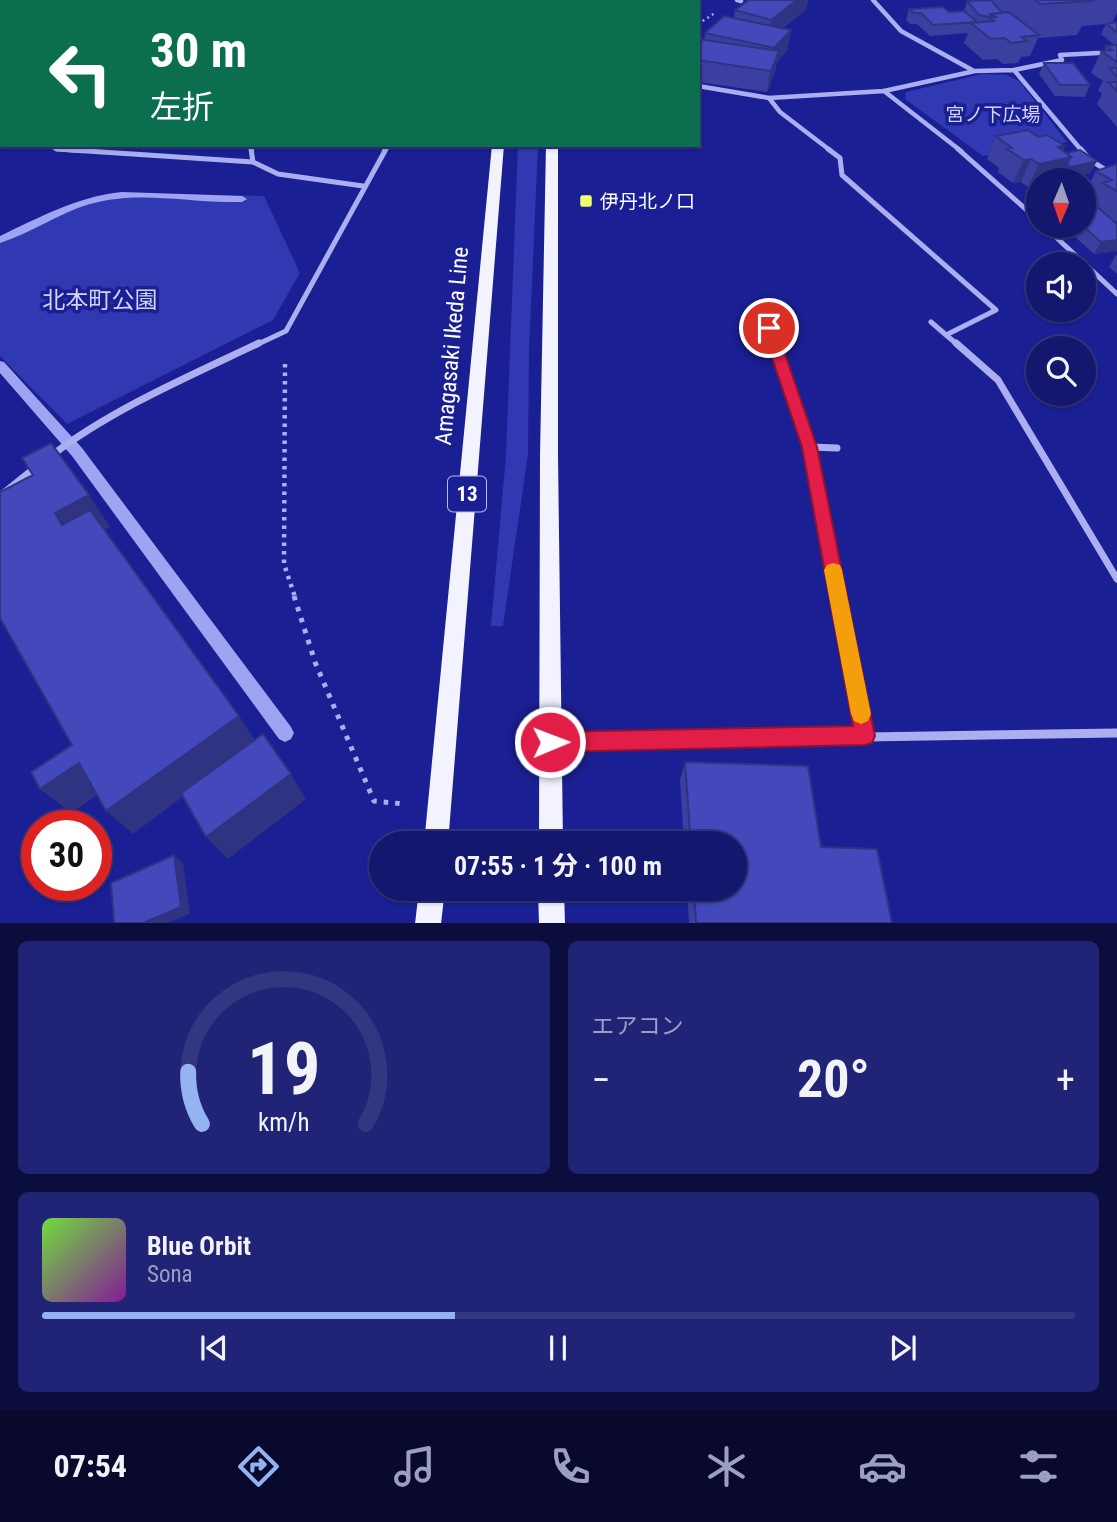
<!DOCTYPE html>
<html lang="ja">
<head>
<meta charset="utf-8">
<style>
  body { margin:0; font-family:"Roboto Condensed","Noto Sans JP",sans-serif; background:#212476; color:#f1f3f6; height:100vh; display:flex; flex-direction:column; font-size:26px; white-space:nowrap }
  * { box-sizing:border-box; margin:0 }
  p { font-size:23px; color:#9d9fc2 }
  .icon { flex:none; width:38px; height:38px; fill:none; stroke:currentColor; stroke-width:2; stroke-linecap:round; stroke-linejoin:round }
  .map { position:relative; height:923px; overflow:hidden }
  .drawer { display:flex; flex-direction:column; gap:18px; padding:18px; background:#0b0d3c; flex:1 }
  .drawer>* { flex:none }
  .top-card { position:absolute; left:0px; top:0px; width:700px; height:147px; box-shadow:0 2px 5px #0004,0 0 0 2px #333681; background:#0b6e4f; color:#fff; overflow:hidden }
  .needle { width:46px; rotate:182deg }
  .controls { position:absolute; left:1026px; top:168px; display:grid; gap:14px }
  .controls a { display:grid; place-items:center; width:70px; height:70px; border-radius:50%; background:#14176e; box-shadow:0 2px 5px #0004,0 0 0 2px #333681; font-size:35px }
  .speed { position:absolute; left:21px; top:810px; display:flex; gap:14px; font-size:35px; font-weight:700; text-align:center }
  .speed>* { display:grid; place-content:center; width:91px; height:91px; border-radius:50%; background:#14176e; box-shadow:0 2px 5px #0004,0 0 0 2px #333681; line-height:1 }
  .speed .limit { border:10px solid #d22; background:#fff; color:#111 }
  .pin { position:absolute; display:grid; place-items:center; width:60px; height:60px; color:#fff; margin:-30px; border:4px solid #fff; border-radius:50%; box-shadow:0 2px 7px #0007 }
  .me { position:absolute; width:77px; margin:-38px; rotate:89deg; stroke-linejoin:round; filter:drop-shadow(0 0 5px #0008) }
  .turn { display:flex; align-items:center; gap:24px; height:147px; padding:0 35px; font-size:32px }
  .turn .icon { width:91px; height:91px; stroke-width:2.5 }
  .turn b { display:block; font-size:49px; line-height:60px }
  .big { font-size:52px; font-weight:700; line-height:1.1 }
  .drawer .card { flex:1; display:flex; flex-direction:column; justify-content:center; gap:10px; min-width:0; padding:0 24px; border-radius:10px; background:#212476 }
  .drawer .dial { align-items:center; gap:0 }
  .dial svg { height:182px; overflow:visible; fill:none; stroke:#333681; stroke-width:7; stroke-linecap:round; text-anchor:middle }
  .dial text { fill:#f1f3f6; stroke:none }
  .song { display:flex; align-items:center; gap:21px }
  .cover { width:84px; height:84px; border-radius:10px; background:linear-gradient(135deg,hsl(100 70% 55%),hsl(290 70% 35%)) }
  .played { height:7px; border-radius:4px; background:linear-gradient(90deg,#95b2f1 40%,#333681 40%) }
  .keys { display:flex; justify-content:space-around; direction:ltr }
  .heat { display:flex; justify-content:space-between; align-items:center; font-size:38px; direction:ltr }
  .drawer .tiles { flex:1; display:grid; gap:18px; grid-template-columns:1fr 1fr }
  .card:last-child { grid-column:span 2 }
  .trip { position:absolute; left:369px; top:831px; width:378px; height:70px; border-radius:35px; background:#14176e; box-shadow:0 2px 5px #0004,0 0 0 2px #333681; font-weight:700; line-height:70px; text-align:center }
  .menu { display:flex; height:112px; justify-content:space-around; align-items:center; background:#08092c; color:#9d9fc2 }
  .menu .icon { width:49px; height:49px }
  .menu .on { color:#95b2f1 }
  .menu b { font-size:32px; color:#f1f3f6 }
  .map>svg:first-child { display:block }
  .green { fill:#3139b2 }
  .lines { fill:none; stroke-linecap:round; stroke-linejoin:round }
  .stream { fill:#9ea4f1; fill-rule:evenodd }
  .path-far2 { stroke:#abafef; stroke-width:2.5; stroke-dasharray:2 3.5; stroke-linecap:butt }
  .path-far1 { stroke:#abafef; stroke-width:4.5; stroke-dasharray:3.5 5; stroke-linecap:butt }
  .path { stroke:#abafef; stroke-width:5; stroke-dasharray:4.5 7; stroke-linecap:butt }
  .minor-far3 { stroke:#abafef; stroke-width:4.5 }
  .minor-far2 { stroke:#abafef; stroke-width:5 }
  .minor-far1 { stroke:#abafef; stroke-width:7 }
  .minor { stroke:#abafef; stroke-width:9 }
  .primary { fill:#f3f3ff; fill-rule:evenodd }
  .wall { fill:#3a3fa0 }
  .shaded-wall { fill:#2f3382 }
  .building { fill:#4349ba; stroke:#2f3382; stroke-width:2 }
  .route { fill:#e11d48; stroke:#92132f; stroke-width:2 }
  .slow { fill:#f59e0b }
  .poi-dot { fill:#efff69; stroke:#1a1f93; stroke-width:2.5 }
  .labels { text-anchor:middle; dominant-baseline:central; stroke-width:7; stroke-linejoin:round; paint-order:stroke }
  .far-park-label { font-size:19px; fill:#d1d4fb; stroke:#1a1f93 }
  .far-poi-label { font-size:19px; fill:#fff; stroke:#1a1f93; text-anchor:start }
  .shield { fill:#1a1f93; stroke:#babcdf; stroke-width:2 }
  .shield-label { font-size:21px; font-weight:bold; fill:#fff }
  .park-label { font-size:23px; fill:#d1d4fb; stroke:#1a1f93 }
  .street-label { font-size:23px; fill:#fff; stroke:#1a1f93 }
</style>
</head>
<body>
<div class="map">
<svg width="1117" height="924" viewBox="0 0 1117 924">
  <rect width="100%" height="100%" fill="#1a1f93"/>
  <path class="green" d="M982,74L1007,75L1019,81L1067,142L983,156L905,99L906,92Z
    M518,145H538L529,351L528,454L503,626H491L506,455Z
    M113,193L264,196L300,273L273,320L67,424L0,356V242L94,196Z"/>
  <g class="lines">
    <path class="stream" d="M122,192L242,196L247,199L242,202H227C182,201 134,191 90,204C59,213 31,233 0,243V236C40,217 77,197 122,192Z
      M0,361L4,362L82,448L291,727L294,733L291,739L285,742L279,739L72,456L0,373Z"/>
    <path class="path-far2" d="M698,24L715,13"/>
    <path class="path-far1" d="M285,364L284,564L295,597"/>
    <path class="path" d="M294,596L315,662L374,801L404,804"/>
    <path class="minor-far3" d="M737,0L741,1
      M873,0L901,31L974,71
      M1014,70L1062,60L1060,55L1117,52
      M698,86L769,98L884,91L975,71L1014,70L1082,151
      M884,91L961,151
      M769,98L780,112L831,151
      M51,145L56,149L83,151
      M251,145L252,151
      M384,151L388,145"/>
    <path class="minor-far2" d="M57,149L253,162
      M251,149L253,162L278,174L363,186
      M828,149L840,158L842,175L996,310L946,335L958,345
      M958,149L1038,220
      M1081,149L1090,160L1117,177
      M1044,226L1117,294
      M931,322L946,335
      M769,328L775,345
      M256,345L286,331L386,149"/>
    <path class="minor-far1" d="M774,343L810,447L839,597
      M956,343L998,380L1117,579
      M810,447L837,448
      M51,456C112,409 190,376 259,343
      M0,496L36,467"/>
    <path class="minor" d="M838,596L865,735
      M554,742L1117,733"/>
    <path class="primary" d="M503,0H513V2H503Z
      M540,0H550V2H540Z
      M492,145H504L448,844H424Z
      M546,145H558V455L563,844H539L540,455Z
      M419,889H445L441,924H415Z
      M538,889H564L565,924H539Z"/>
  </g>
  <path class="wall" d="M0,0L2,2V35H1Z
    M108,0H207V2H106H108Z
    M749,0H808L806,10L783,28L791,30L787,51L777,62L775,72L767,92L698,82V39L704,40L705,33L734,18L735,10Z
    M978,0H1117V13L1112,23L1117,22V44H1113L1101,34L1106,24L1082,26L1077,35L1038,38L1030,56L1021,57L1018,63L1003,64L997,59L983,60L964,43L968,33L930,36L917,24H910L906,20L909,9L949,12L964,11L967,1Z
    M1117,45V127L1097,104L1102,94L1098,90L1103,81L1091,73L1101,51H1104L1106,46Z
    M1044,63L1090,85L1085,97L1055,96L1039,74Z
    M0,64H2V100H0Z
    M996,136L1038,137L1065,146L1063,151L1067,153L1097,161L1090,173L1065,179L1061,176L1060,180H1038V185L1028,187L1021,182L1013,183L998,172L999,168L987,159Z
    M1117,164V222L1110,218L1117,224V251L1094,254L1063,226H1083L1094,200L1084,194L1096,171Z
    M1116,255H1117V274L1109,267Z
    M685,762L821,847L892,923H689L687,889H735V844H684L680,780Z"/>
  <path class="shaded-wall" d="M53,0H71V2H52Z
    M797,0H808L806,10L767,40L771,20Z
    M791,30L787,51L777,62L775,72L767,92L774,48Z
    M1065,146L1058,159L1071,157L1060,180H1038V185L1028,187L1039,164L1058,147Z
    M1031,159L1021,182L1013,183L1024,160Z
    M1097,161L1090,173L1065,179L1071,167Z
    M1117,240V251L1094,254L1101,242Z
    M89,495L110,527L78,545L86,556L55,513Z
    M239,716L256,742L133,834L106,811Z
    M79,763L107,788L71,813L40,789Z
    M291,774L306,799L228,859L206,837Z
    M174,855L183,863L190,914L168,923H143Z"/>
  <path class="building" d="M0,0H53L52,2H2V6H0Z
    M153,0H194L193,2H152Z
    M259,0H299L298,2H258Z
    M589,0H652V2H589Z
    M749,0H797L771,20L735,10Z
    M991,0L1002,13L991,14L990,17L979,15L967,1Z
    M1035,0H1092L1093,1L1040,4Z
    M943,7L949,12L964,11L977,22L933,25L921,13H914L909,9Z
    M1009,12L1039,35L1021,37L1027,41L1011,43L1005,38L991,39L971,23L994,21L990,18L996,17L991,14Z
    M724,16L791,30L774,48L705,33Z
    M1117,22V32L1106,24Z
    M698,39L779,51L771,71L698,60Z
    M1117,45V62L1101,51L1112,50L1106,46Z
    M1044,63H1073L1090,85H1060Z
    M1109,68H1117V77Z
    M2,76V89H0V78Z
    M1108,82H1117V91Z
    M1028,130L1038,137L1047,135L1065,146L1058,147L1071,157L1039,164L1031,159L1024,160L1007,149L1012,148L996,136Z
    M1080,150L1097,161L1071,167L1067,164L1071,157L1067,153Z
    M1117,164V191L1103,183L1112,180L1096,171Z
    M1095,205L1117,224V240L1101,242L1083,226V207Z
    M51,443L89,495L55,513L62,525L90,510L239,716L106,811L79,763L40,789L31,772L72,745L0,618V492L33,475L22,458Z
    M263,734L291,774L206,837L181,793Z
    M685,762L808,766L821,847L877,849L892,923H696L694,889H735V844H691Z
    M174,855L181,907L143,923H114L111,883Z"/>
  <path class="route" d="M769,323L776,328L817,447L875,736L872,743L865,745L550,752L543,749L540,742L543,735L550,732L853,726L802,447L762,328Z"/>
  <path class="slow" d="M833,563L840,565L842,570L871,714L868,721L861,724L854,721L851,714L824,570L827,565Z"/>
  <rect class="poi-dot" x="579" y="194" width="14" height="14" rx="3.5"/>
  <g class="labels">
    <g class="far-park-label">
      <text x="993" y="114">宮ノ下広場</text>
    </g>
    <g class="far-poi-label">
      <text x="600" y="201">伊丹北ノ口</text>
    </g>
    <rect class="shield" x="448" y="476.5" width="38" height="35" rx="5"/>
    <g class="shield-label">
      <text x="467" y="494">13</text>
    </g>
    <g class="park-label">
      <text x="100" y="300">北本町公園</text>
    </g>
    <g class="street-label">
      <text transform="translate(452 346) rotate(-85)">Amagasaki Ikeda Line</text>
    </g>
  </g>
</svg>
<div class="controls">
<a><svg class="needle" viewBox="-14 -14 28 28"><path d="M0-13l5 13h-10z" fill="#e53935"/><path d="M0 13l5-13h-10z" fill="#9d9fc2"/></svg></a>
<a><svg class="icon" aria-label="sound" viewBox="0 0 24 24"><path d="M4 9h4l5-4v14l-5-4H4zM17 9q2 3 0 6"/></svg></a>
<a><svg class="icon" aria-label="search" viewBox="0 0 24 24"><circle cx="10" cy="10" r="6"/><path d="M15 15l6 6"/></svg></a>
</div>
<div class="speed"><div class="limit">30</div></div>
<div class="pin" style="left:769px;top:328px;background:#d93025"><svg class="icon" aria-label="arrive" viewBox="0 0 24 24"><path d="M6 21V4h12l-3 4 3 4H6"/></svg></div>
<svg class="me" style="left:550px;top:742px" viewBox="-20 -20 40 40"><circle r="17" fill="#e11d48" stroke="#fff" stroke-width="3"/><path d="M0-11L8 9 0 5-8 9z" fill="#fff"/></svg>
<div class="trip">07:55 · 1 分 · 100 m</div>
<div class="top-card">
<div class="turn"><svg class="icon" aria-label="left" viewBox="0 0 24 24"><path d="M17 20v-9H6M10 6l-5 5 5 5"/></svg><div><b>30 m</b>左折</div></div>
</div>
</div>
<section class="drawer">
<div class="tiles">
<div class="card dial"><svg viewBox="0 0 100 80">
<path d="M14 69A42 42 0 1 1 86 69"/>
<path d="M14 69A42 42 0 0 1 8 46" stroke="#95b2f1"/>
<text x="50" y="56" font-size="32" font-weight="700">19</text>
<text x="50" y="72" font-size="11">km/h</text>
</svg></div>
<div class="card"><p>エアコン</p>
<div class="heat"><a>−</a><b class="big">20°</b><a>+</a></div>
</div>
<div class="card">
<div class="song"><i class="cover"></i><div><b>Blue Orbit</b><p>Sona</p></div></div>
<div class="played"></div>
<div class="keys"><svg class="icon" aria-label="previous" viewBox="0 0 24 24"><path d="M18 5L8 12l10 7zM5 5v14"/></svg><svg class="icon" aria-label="pause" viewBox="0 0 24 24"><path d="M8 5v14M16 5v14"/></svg><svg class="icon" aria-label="next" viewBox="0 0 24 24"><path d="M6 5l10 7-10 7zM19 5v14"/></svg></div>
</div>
</div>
</section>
<nav class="menu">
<b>07:54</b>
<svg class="icon on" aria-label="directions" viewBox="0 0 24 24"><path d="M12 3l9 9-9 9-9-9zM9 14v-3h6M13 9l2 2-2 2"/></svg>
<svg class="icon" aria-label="music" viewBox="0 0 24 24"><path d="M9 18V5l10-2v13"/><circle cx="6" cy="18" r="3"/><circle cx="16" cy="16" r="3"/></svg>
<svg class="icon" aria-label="phone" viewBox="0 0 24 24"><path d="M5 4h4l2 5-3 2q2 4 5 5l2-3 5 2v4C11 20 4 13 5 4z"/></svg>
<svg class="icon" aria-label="climate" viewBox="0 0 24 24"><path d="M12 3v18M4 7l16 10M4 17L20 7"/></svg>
<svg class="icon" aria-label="car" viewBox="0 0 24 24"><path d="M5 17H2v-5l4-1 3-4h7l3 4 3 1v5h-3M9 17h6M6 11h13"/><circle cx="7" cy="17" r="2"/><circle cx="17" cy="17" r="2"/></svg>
<svg class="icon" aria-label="filters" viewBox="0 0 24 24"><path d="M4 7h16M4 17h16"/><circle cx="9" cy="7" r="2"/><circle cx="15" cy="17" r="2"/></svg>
</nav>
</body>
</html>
